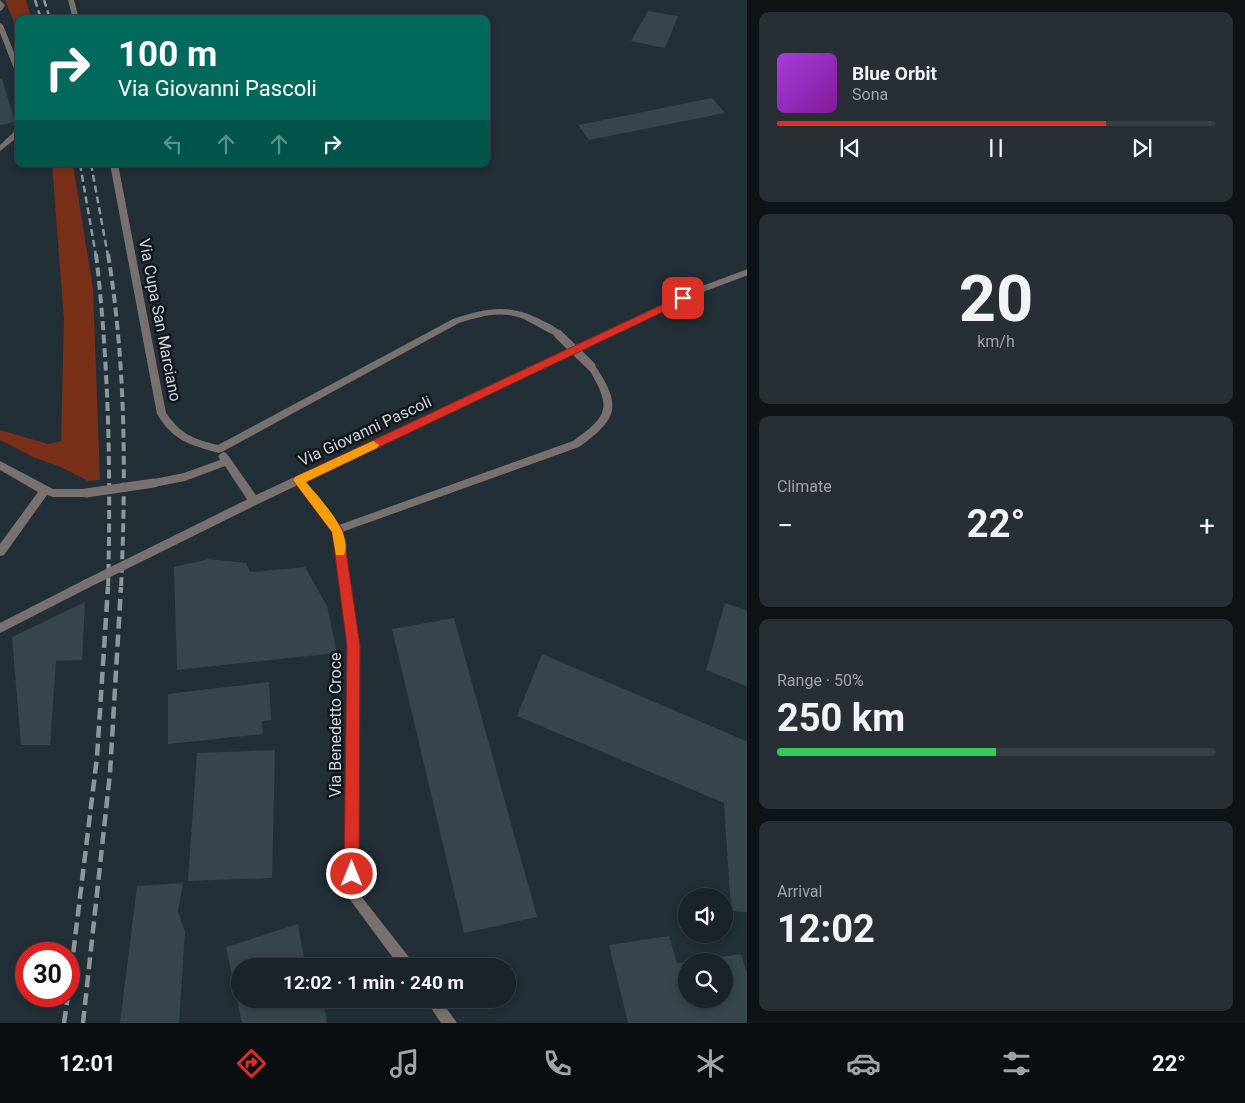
<!DOCTYPE html>
<html lang="en">
<head>
<meta charset="utf-8">
<style>
  body { margin:0; font-family:Roboto,sans-serif; background:#272f34; color:#f1f3f6; height:100vh; display:flex; flex-direction:column; font-size:19px; white-space:nowrap }
  * { box-sizing:border-box; margin:0 }
  p { font-size:16px; color:#9fa4a8 }
  .icon { flex:none; width:28px; height:28px; fill:none; stroke:currentColor; stroke-width:2; stroke-linecap:round; stroke-linejoin:round }
  .map { position:relative; flex:1; overflow:hidden }
  .panel { display:flex; flex-direction:column; gap:12px; padding:12px; background:#0e1316; width:498px }
  .panel>* { flex:none }
  .guide { position:absolute; left:15px; top:15px; width:475px; height:152px; border-radius:10px; box-shadow:0 2px 8px #0003,0 0 0 1px #384045; background:#00695c; color:#fff; overflow:hidden }
  .buttons { position:absolute; left:678px; top:888px; display:grid; gap:10px }
  .buttons a { display:grid; place-items:center; width:55px; height:55px; border-radius:50%; background:#1a2328; box-shadow:0 2px 8px #0003,0 0 0 1px #384045; font-size:25px }
  .speed { position:absolute; left:15px; top:942px; display:flex; gap:10px; font-size:25px; font-weight:700; text-align:center }
  .speed>* { display:grid; place-content:center; width:65px; height:65px; border-radius:50%; background:#1a2328; box-shadow:0 2px 8px #0003,0 0 0 1px #384045; line-height:1 }
  .speed .limit { border:8px solid #d22; background:#fff; color:#111 }
  .pin { position:absolute; display:grid; place-items:center; width:42px; height:42px; color:#fff; margin:-21px; border-radius:10px; box-shadow:0 2px 8px #0006 }
  .me { position:absolute; width:55px; margin:-28px; rotate:0deg; stroke-linejoin:round; filter:drop-shadow(0 0 4px #0008) }
  .turn { display:flex; align-items:center; gap:18px; height:105px; padding:0 20px; font-size:22px }
  .turn .icon { width:65px; height:65px; stroke-width:2.5 }
  .turn b { display:block; font-size:35px; line-height:42px }
  .lanes { display:flex; align-items:center; height:48px; padding:0 20px; background:#0003; justify-content:center; gap:25px; direction:ltr }
  .lanes .off { opacity:.35 }
  .big { font-size:38px; font-weight:700; line-height:1.1 }
  .panel .widget { flex:1; display:flex; flex-direction:column; justify-content:center; gap:8px; min-width:0; padding:0 18px; border-radius:10px; background:#272f34 }
  .panel .dial { align-items:center; gap:0 }
  .dial b { font-size:65px; line-height:1 }
  .song { display:flex; align-items:center; gap:15px }
  .cover { width:60px; height:60px; border-radius:8px; background:linear-gradient(135deg,hsl(280 70% 55%),hsl(290 70% 35%)) }
  .played { height:5px; border-radius:2px; background:linear-gradient(90deg,#d93025 75%,#384045 75%) }
  .keys { display:flex; justify-content:space-around; direction:ltr }
  .heat { display:flex; justify-content:space-between; align-items:center; font-size:28px; direction:ltr }
  .charge { height:8px; border-radius:4px; background:linear-gradient(90deg,#34c759 50%,#384045 0) }
  .trip { position:absolute; left:231px; top:958px; width:285px; height:50px; border-radius:25px; background:#1a2328; box-shadow:0 2px 8px #0003,0 0 0 1px #384045; font-weight:700; line-height:50px; text-align:center }
  .dock { display:flex; height:80px; justify-content:space-around; align-items:center; background:#0a0e10; color:#9fa4a8 }
  .dock .icon { width:35px; height:35px }
  .dock .on { color:#d93025 }
  .dock b { font-size:22px; color:#f1f3f6 }
  main { display:flex; flex:1; min-height:0 }
  .map>svg:first-child { display:block }
  .green { fill:#7a2f19 }
  .building { fill:#37454d }
  .lines { fill:none; stroke-linecap:round; stroke-linejoin:round }
  .service { fill:#79716f; fill-rule:evenodd }
  .minor { fill:#79716f; fill-rule:evenodd }
  .tertiary { fill:#79716f; fill-rule:evenodd }
  .rail-far2 { stroke:#8d979d; stroke-width:2.5; stroke-dasharray:7 4; stroke-linecap:butt }
  .rail-far1 { stroke:#8d979d; stroke-width:4; stroke-dasharray:9 4.5; stroke-linecap:butt }
  .rail { stroke:#8d979d; stroke-width:4.5; stroke-dasharray:12 6; stroke-linecap:butt }
  .minor-bridge { stroke:#79716f; stroke-width:9 }
  .tertiary-bridge { stroke:#79716f; stroke-width:9 }
  .route { fill:#d93025; stroke:#8d1f18 }
  .slow { fill:#f59e0b }
  .labels { text-anchor:middle; dominant-baseline:central; stroke-width:5; stroke-linejoin:round; paint-order:stroke }
  .street-label { font-size:16px; fill:#cfd7dc; stroke:#101619 }
</style>
</head>
<body>
<main>
<div class="map">
<svg width="748" height="1023" viewBox="0 0 748 1023">
  <rect width="100%" height="100%" fill="#222f36"/>
  <path class="green" d="M5,0H26L32,19H19V34Z
    M52,164H73L93,289L100,480L88,481L61,467L35,458L0,440V430L48,444L61,441L64,319Z"/>
  <path class="building" d="M648,11L678,16L665,48L631,41Z
    M2,78L15,122L0,125V79Z
    M712,98L725,113L589,140L578,125Z
    M209,559L246,563L250,572L305,567L327,606L337,653L177,670L174,567Z
    M85,602L82,660L56,661L50,745H21L12,637Z
    M725,603L748,611V687L706,670Z
    M454,618L537,917L464,933L392,629Z
    M542,654L748,742V912L731,911L724,803L517,716Z
    M269,682L271,720L262,721L263,734L168,744V694Z
    M275,750L272,878L188,881L197,753Z
    M183,883L178,911L185,932L179,1023H120L137,886Z
    M298,924L305,966H240V999H323L327,1023H242L226,947Z
    M669,936L677,963L686,962V999H724V961L697,960L741,954L748,976V1023H628L609,945Z"/>
  <g class="lines">
    <path class="service" d="M0,0L5,5L2,10L0,11Z
      M0,23L3,25L19,65V76L16,74L0,33Z
      M16,130H19V136L0,151V145Z"/>
    <path class="minor" d="M68,0H74L79,19H73Z
      M110,164H118L166,413C182,435 193,439 218,445L453,319C487,308 511,303 543,321C550,324 558,328 562,334L561,336C553,338 530,320 518,317C498,311 478,317 459,323L222,452L219,453C190,445 173,441 157,414Z
      M591,363L594,364C621,404 620,418 579,447L342,532L359,646L357,891L412,961L414,966H399L345,893L349,646L332,531L294,480L296,477H302L339,525L573,441C612,414 610,405 587,366Z
      M223,452L226,453L230,458L258,498L259,501L258,504H250L225,466L185,481L154,487L151,486L149,483L151,480L154,479L184,473L220,460L218,456Z
      M0,461L53,489H86L89,490L91,493L89,496L86,497H53L47,495L4,555L0,556V544L38,492L0,470Z
      M425,999H440L457,1023H441Z"/>
    <path class="tertiary" d="M748,269V275L703,292L258,504L155,555L151,556L147,555L146,552L147,549L250,498L697,288Z
      M86,579L90,581L91,584L90,587L0,633V623Z"/>
    <path class="rail-far2" d="M35,0L41,19
      M44,0L50,19
      M80,164L96,256
      M91,164L108,256"/>
    <path class="rail-far1" d="M96,254C109,365 111,477 108,589
      M108,254C126,364 126,478 121,589"/>
    <path class="rail" d="M69,988L97,757L108,587
      M64,1023L68,996
      M83,1023L110,773L121,587"/>
    <path class="minor-bridge" d="M558,334L591,366
      M86,493L154,483"/>
    <path class="tertiary-bridge" d="M86,584L151,552"/>
  </g>
  <path class="route" d="M683,295L688,298L686,301L306,482L343,530L360,646L359,874L357,879L352,881L346,879L344,874L347,646L332,532L295,483L293,480L295,477Z"/>
  <path class="slow" d="M373,441L379,445L377,448L306,482C319,498 354,533 344,555H336L332,532L293,480L295,477Z"/>
  <g class="labels">
    <g class="street-label">
      <text transform="translate(160 320) rotate(79)">Via Cupa San Marciano</text>
      <text transform="translate(365 431) rotate(-25)">Via Giovanni Pascoli</text>
      <text transform="translate(335 725) rotate(-90)">Via Benedetto Croce</text>
    </g>
  </g>
</svg>
<div class="buttons">
<a><svg class="icon" aria-label="sound" viewBox="0 0 24 24"><path d="M4 9h4l5-4v14l-5-4H4zM17 9q2 3 0 6"/></svg></a>
<a><svg class="icon" aria-label="search" viewBox="0 0 24 24"><circle cx="10" cy="10" r="6"/><path d="M15 15l6 6"/></svg></a>
</div>
<div class="speed"><div class="limit">30</div></div>
<div class="pin" style="left:683px;top:298px;background:#d93025"><svg class="icon" aria-label="arrive" viewBox="0 0 24 24"><path d="M6 21V4h12l-3 4 3 4H6"/></svg></div>
<svg class="me" style="left:352px;top:874px" viewBox="-20 -20 40 40"><circle r="17" fill="#d93025" stroke="#fff" stroke-width="3"/><path d="M0-11L8 9 0 5-8 9z" fill="#fff"/></svg>
<div class="trip">12:02 · 1 min · 240 m</div>
<div class="guide">
<div class="turn"><svg class="icon" aria-label="right" viewBox="0 0 24 24"><path d="M7 20v-9h11M14 6l5 5-5 5"/></svg><div><b>100 m</b>Via Giovanni Pascoli</div></div>
<div class="lanes"><svg class="icon off" aria-label="left" viewBox="0 0 24 24"><path d="M17 20v-9H6M10 6l-5 5 5 5"/></svg><svg class="icon off" aria-label="ahead" viewBox="0 0 24 24"><path d="M12 20V5M6 11l6-6 6 6"/></svg><svg class="icon off" aria-label="ahead" viewBox="0 0 24 24"><path d="M12 20V5M6 11l6-6 6 6"/></svg><svg class="icon" aria-label="right" viewBox="0 0 24 24"><path d="M7 20v-9h11M14 6l5 5-5 5"/></svg></div>
</div>
</div>
<section class="panel">
<div class="widget">
<div class="song"><i class="cover"></i><div><b>Blue Orbit</b><p>Sona</p></div></div>
<div class="played"></div>
<div class="keys"><svg class="icon" aria-label="previous" viewBox="0 0 24 24"><path d="M18 5L8 12l10 7zM5 5v14"/></svg><svg class="icon" aria-label="pause" viewBox="0 0 24 24"><path d="M8 5v14M16 5v14"/></svg><svg class="icon" aria-label="next" viewBox="0 0 24 24"><path d="M6 5l10 7-10 7zM19 5v14"/></svg></div>
</div>
<div class="widget dial"><b>20</b><p>km/h</p></div>
<div class="widget"><p>Climate</p>
<div class="heat"><a>−</a><b class="big">22°</b><a>+</a></div>
</div>
<div class="widget"><p>Range · 50%</p><b class="big">250 km</b><div class="charge"></div></div>
<div class="widget"><p>Arrival</p><b class="big">12:02</b></div>
</section>
</main>
<nav class="dock">
<b>12:01</b>
<svg class="icon on" aria-label="directions" viewBox="0 0 24 24"><path d="M12 3l9 9-9 9-9-9zM9 14v-3h6M13 9l2 2-2 2"/></svg>
<svg class="icon" aria-label="music" viewBox="0 0 24 24"><path d="M9 18V5l10-2v13"/><circle cx="6" cy="18" r="3"/><circle cx="16" cy="16" r="3"/></svg>
<svg class="icon" aria-label="phone" viewBox="0 0 24 24"><path d="M5 4h4l2 5-3 2q2 4 5 5l2-3 5 2v4C11 20 4 13 5 4z"/></svg>
<svg class="icon" aria-label="climate" viewBox="0 0 24 24"><path d="M12 3v18M4 7l16 10M4 17L20 7"/></svg>
<svg class="icon" aria-label="car" viewBox="0 0 24 24"><path d="M5 17H2v-5l4-1 3-4h7l3 4 3 1v5h-3M9 17h6M6 11h13"/><circle cx="7" cy="17" r="2"/><circle cx="17" cy="17" r="2"/></svg>
<svg class="icon" aria-label="filters" viewBox="0 0 24 24"><path d="M4 7h16M4 17h16"/><circle cx="9" cy="7" r="2"/><circle cx="15" cy="17" r="2"/></svg>
<b>22°</b>
</nav>
</body>
</html>
